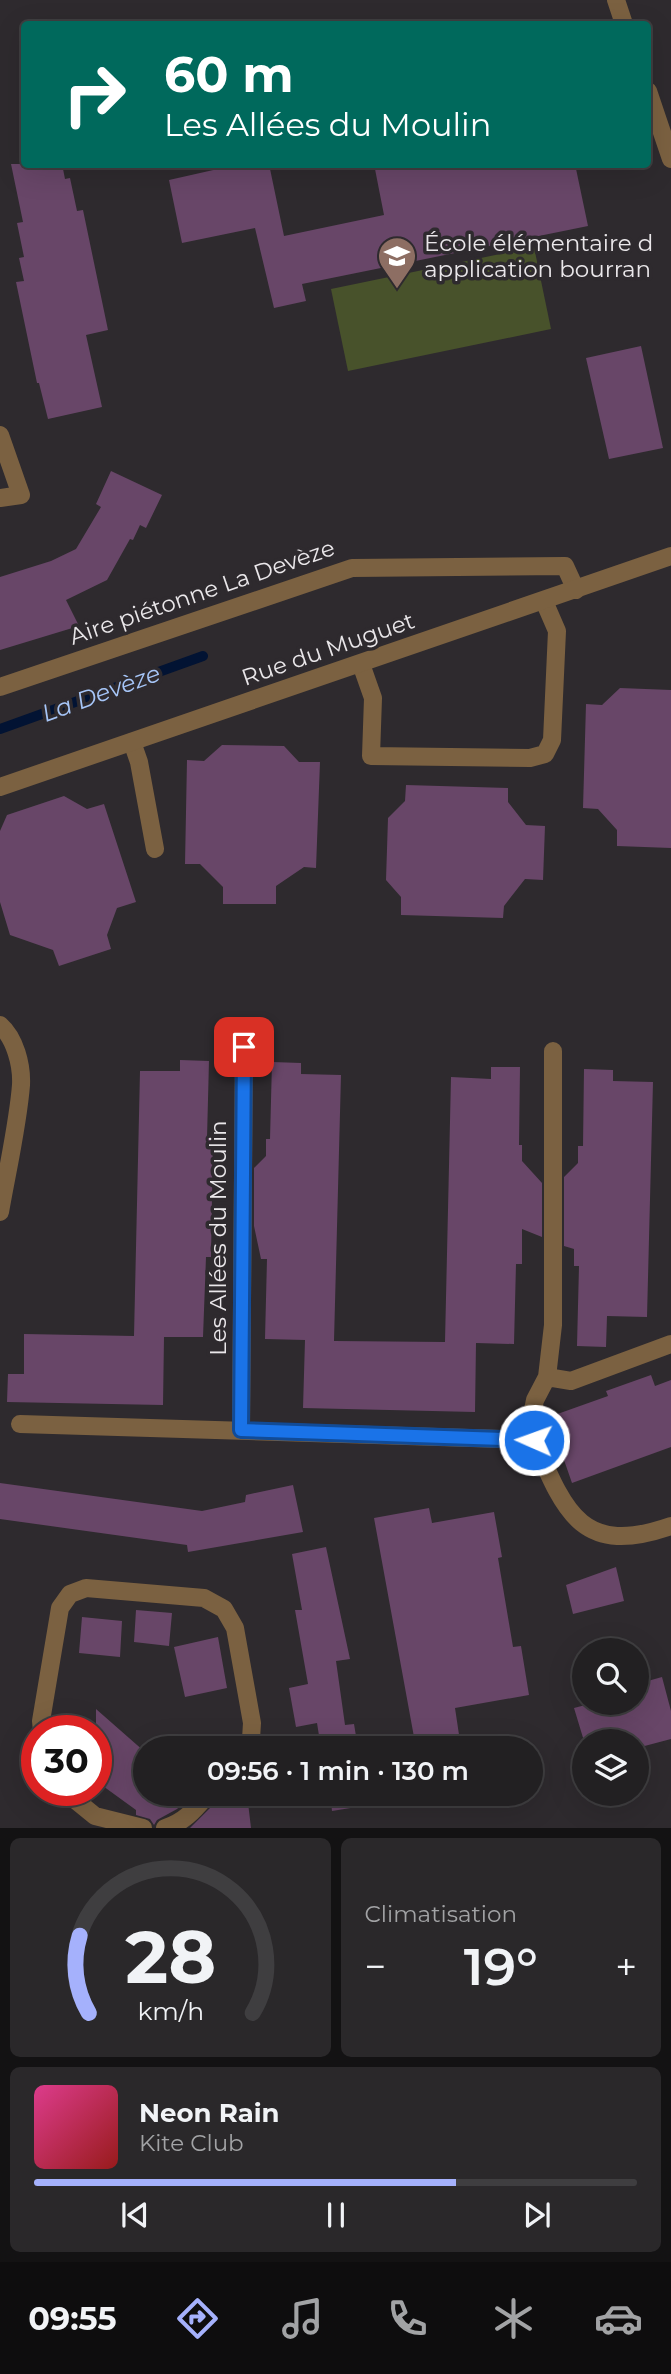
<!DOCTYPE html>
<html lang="fr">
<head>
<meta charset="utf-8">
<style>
  body { margin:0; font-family:Montserrat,sans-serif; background:#2a282a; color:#f1f3f6; height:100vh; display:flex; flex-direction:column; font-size:26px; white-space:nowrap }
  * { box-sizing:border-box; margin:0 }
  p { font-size:23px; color:#a2a3a5 }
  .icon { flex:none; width:38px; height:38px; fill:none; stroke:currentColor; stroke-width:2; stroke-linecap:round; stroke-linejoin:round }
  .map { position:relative; height:1828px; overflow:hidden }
  .details { display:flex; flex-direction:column; gap:10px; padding:10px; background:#131213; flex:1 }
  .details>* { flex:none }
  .banner { position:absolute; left:21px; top:21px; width:630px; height:147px; border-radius:7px; box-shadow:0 7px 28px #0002,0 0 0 2px #3f3e40; background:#00695c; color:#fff; overflow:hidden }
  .fabs { position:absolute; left:572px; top:1638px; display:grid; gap:14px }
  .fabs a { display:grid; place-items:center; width:77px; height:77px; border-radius:50%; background:#222022; box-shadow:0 7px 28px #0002,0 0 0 2px #3f3e40; font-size:35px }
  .speed { position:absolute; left:21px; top:1715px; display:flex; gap:14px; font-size:35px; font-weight:700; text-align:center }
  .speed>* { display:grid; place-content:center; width:91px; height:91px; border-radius:50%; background:#222022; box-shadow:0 7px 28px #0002,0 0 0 2px #3f3e40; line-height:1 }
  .speed .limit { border:10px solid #d22; background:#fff; color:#111 }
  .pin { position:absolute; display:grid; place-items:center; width:60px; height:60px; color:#fff; margin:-30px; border-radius:14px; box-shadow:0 4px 10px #0006 }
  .me { position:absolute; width:77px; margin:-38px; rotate:272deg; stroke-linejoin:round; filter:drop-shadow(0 0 5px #0008) }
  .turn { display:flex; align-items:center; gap:24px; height:147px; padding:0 28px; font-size:32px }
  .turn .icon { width:91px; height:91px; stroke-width:2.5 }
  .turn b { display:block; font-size:49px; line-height:60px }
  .big { font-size:52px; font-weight:600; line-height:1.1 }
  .details .widget { flex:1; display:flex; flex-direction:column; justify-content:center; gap:10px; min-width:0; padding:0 24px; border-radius:10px; background:#2a282a }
  .details .dial { align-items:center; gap:0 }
  .dial svg { height:182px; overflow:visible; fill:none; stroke:#3f3e40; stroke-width:7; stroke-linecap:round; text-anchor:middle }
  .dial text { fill:#f1f3f6; stroke:none }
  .song { display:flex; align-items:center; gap:21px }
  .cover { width:84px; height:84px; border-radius:10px; background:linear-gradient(135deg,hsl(330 70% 55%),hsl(0 70% 35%)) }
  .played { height:7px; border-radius:4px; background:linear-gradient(90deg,#a5b1fc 70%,#3f3e40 70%) }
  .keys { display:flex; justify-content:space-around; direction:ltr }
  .heat { display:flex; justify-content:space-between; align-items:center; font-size:38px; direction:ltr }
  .details .tiles { flex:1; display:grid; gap:10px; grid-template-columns:1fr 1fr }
  .widget:last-child { grid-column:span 2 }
  .trip { position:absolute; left:133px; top:1736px; width:410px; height:70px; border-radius:35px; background:#222022; box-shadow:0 7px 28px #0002,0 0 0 2px #3f3e40; font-weight:600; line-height:70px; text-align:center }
  .tab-bar { display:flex; height:112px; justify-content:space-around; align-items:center; background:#0e0d0e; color:#a2a3a5 }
  .tab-bar .icon { width:49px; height:49px }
  .tab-bar .on { color:#a5b1fc }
  .tab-bar b { font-size:32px; color:#f1f3f6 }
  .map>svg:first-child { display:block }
  .green { fill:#48522b }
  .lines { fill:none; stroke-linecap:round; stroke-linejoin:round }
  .stream { stroke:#021333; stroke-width:10 }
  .building { fill:#684668 }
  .service { stroke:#7b6141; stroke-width:18 }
  .pedestrian { stroke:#7b6141; stroke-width:18 }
  .minor { stroke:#7b6141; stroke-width:18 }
  .route-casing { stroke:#114b97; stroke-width:18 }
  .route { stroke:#1a73e8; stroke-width:12 }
  .labels { text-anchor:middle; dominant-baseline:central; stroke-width:7; stroke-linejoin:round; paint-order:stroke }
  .poi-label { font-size:23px; fill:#eae7ea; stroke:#2e2a2e; text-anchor:start }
  .street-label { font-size:23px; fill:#eae7ea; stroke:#2e2a2e }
  .water-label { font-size:24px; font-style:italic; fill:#a6c5f7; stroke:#2e2a2e }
</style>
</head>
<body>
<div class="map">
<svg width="671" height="1828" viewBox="0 0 671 1828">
  <rect width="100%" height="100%" fill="#2e2a2e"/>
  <path class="green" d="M534,247L551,329L348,371L331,289Z"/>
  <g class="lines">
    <path class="stream" d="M0,729L203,656"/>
  </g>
  <path class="building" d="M11,164H62L65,179L70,178L77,211L83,210L108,330L86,335L102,407L48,419L39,383H37L16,282L24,281L19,258L24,257L17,223L23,222Z
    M240,164H269L284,236L384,215L374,164H575L588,226L302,284L306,301L274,308L255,228L182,243L169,180Z
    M641,346L663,448L609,459L586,358Z
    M111,471L162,495L146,528L140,525L133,540L130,539L107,580L66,600L79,626L0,650V577L51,561L76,549L101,507L96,504Z
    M620,688L671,690V848L617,846V830L598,809L583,808L586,704L602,705Z
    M222,745L284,746L299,762H320L316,868L304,867L276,886V904H223V887L200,864H185L187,760L204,761Z
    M406,785L508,788V802L526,825L545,826L543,880L525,879L504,906L503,918L401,915V897L386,880L388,818L405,801Z
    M64,796L87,809L104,804L136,902L117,908L107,935L111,949L59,966L53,950L10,935L0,902V831L7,815Z
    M180,1060L209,1061L207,1138H213L211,1257H206L203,1337H164L163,1405L7,1402L8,1374H24V1334L134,1336L140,1071H180Z
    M272,1062L301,1063V1074L341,1075L334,1341L445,1342L451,1077L491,1079V1067H520L519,1145H522V1161L542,1183V1237L522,1229V1264H516L514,1344L476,1343L475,1412L303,1408L305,1340L265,1339L267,1259H261L254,1226V1168L266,1156V1139H270Z
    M584,1069L613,1070V1081L653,1082L647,1317L607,1316L606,1347L577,1346L579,1266H574V1249L564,1246V1177L578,1163V1146H583Z
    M651,1375L655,1386L671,1380V1447L572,1483L549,1417L608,1396L606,1391Z
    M0,1483L202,1511L245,1502L246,1495L293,1485L303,1532L188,1552L187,1545L0,1519Z
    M429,1508L432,1523L494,1512L502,1557L498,1558L513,1647L521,1646L529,1695L455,1708L461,1748H416L374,1518Z
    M326,1547L350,1659L336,1661L345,1725L354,1724L358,1748H321L317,1723L296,1727L289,1688L308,1684L295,1610H302L292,1554Z
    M616,1567L624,1601L573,1614L566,1585Z
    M136,1610L172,1613L169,1646L134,1642Z
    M82,1617L122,1621L120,1657L79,1653Z
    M218,1637L227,1688L185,1697L174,1647Z
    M662,1677L671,1711V1739L637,1748V1741H584L574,1708L593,1703H637V1684Z
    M96,1709L145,1752V1794H193L177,1809L157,1820L154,1825L150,1819L136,1815V1810L96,1781Z
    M219,1794H247L251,1828H190L217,1801Z
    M330,1794H367L369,1805L332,1811Z"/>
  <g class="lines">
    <path class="service" d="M361,664L373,698L371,756L530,758L545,754L552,740L557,631L544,601
      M132,742L139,762L155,849"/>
    <path class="pedestrian" d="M0,687L352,568L565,566L576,590"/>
    <path class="minor" d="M616,0L624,24
      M648,91L671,159
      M0,435L21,495L0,498
      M0,787L671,556
      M0,1025C15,1038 22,1065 21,1085C18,1124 7,1172 0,1212
      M547,1377L571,1381L671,1344
      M20,1424L534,1440C565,1513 582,1557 671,1526
      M241,1430L244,1047
      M534,1440L531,1420L535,1400L547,1377L553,1325V1051
      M42,1731L41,1721L60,1608L70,1594L86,1588L204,1598L224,1609L235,1628L252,1723L251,1739L245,1748
      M63,1790L95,1816L143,1828
      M165,1828C185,1822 195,1809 208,1794"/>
  </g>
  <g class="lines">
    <defs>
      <path id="route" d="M244,1047L241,1430L534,1440"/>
    </defs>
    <use href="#route" class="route-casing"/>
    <use href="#route" class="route"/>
  </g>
  <defs>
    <symbol id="school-pin" viewBox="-11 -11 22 30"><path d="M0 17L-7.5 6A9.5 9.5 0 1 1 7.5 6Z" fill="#8d6e63" stroke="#2e2a2e"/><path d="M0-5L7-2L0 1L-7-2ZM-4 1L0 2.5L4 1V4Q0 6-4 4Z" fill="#fff"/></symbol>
  </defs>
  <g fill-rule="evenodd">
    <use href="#school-pin" x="375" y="234" width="44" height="60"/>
  </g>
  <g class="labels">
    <g class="poi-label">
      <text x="424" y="243">École élémentaire d<tspan x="424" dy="26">application bourran</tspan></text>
    </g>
    <g class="street-label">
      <text transform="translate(202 592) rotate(-19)">Aire piétonne La Devèze</text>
      <text transform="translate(328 649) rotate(-19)">Rue du Muguet</text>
      <text transform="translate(218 1238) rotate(-90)">Les Allées du Moulin</text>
    </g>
    <g class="water-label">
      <text transform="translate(101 693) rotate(-20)">La Devèze</text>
    </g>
  </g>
</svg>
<div class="fabs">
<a><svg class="icon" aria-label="search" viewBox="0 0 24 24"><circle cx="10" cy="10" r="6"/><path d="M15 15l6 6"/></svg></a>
<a><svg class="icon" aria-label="layers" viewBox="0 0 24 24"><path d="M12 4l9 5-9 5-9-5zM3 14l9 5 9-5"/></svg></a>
</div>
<div class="speed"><div class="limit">30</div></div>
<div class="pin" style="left:244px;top:1047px;background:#d93025"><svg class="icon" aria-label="arrive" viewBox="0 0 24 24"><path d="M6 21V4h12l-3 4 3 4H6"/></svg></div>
<svg class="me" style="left:534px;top:1440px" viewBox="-20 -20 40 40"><circle r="17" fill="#1a73e8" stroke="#fff" stroke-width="3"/><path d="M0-11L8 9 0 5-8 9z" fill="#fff"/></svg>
<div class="trip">09:56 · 1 min · 130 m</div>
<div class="banner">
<div class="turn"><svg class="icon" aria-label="right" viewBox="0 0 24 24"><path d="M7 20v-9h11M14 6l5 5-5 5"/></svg><div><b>60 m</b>Les Allées du Moulin</div></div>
</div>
</div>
<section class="details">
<div class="tiles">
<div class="widget dial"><svg viewBox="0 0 100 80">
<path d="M14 69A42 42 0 1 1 86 69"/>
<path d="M14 69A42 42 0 0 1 10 35" stroke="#a5b1fc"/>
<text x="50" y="56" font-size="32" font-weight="700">28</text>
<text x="50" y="72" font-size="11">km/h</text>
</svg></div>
<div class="widget"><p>Climatisation</p>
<div class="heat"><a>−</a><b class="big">19°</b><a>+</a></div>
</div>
<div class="widget">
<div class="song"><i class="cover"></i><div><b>Neon Rain</b><p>Kite Club</p></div></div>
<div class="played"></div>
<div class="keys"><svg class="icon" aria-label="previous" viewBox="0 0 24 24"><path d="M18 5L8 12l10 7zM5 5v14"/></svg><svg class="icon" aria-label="pause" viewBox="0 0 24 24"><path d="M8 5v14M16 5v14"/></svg><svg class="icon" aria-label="next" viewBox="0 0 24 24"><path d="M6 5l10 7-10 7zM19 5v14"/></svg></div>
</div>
</div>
</section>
<nav class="tab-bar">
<b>09:55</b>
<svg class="icon on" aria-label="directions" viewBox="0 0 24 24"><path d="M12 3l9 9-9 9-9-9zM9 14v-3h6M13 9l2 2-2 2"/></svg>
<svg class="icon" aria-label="music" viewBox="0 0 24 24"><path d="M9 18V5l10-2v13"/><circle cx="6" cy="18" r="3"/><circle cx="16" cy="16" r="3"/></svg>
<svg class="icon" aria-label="phone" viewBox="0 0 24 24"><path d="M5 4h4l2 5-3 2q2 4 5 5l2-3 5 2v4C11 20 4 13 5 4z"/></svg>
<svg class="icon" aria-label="climate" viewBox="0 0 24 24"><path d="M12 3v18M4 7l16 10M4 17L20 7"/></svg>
<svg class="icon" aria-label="car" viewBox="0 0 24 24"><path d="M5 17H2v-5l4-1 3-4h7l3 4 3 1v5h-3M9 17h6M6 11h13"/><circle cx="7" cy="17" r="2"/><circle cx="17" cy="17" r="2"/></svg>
</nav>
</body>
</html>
